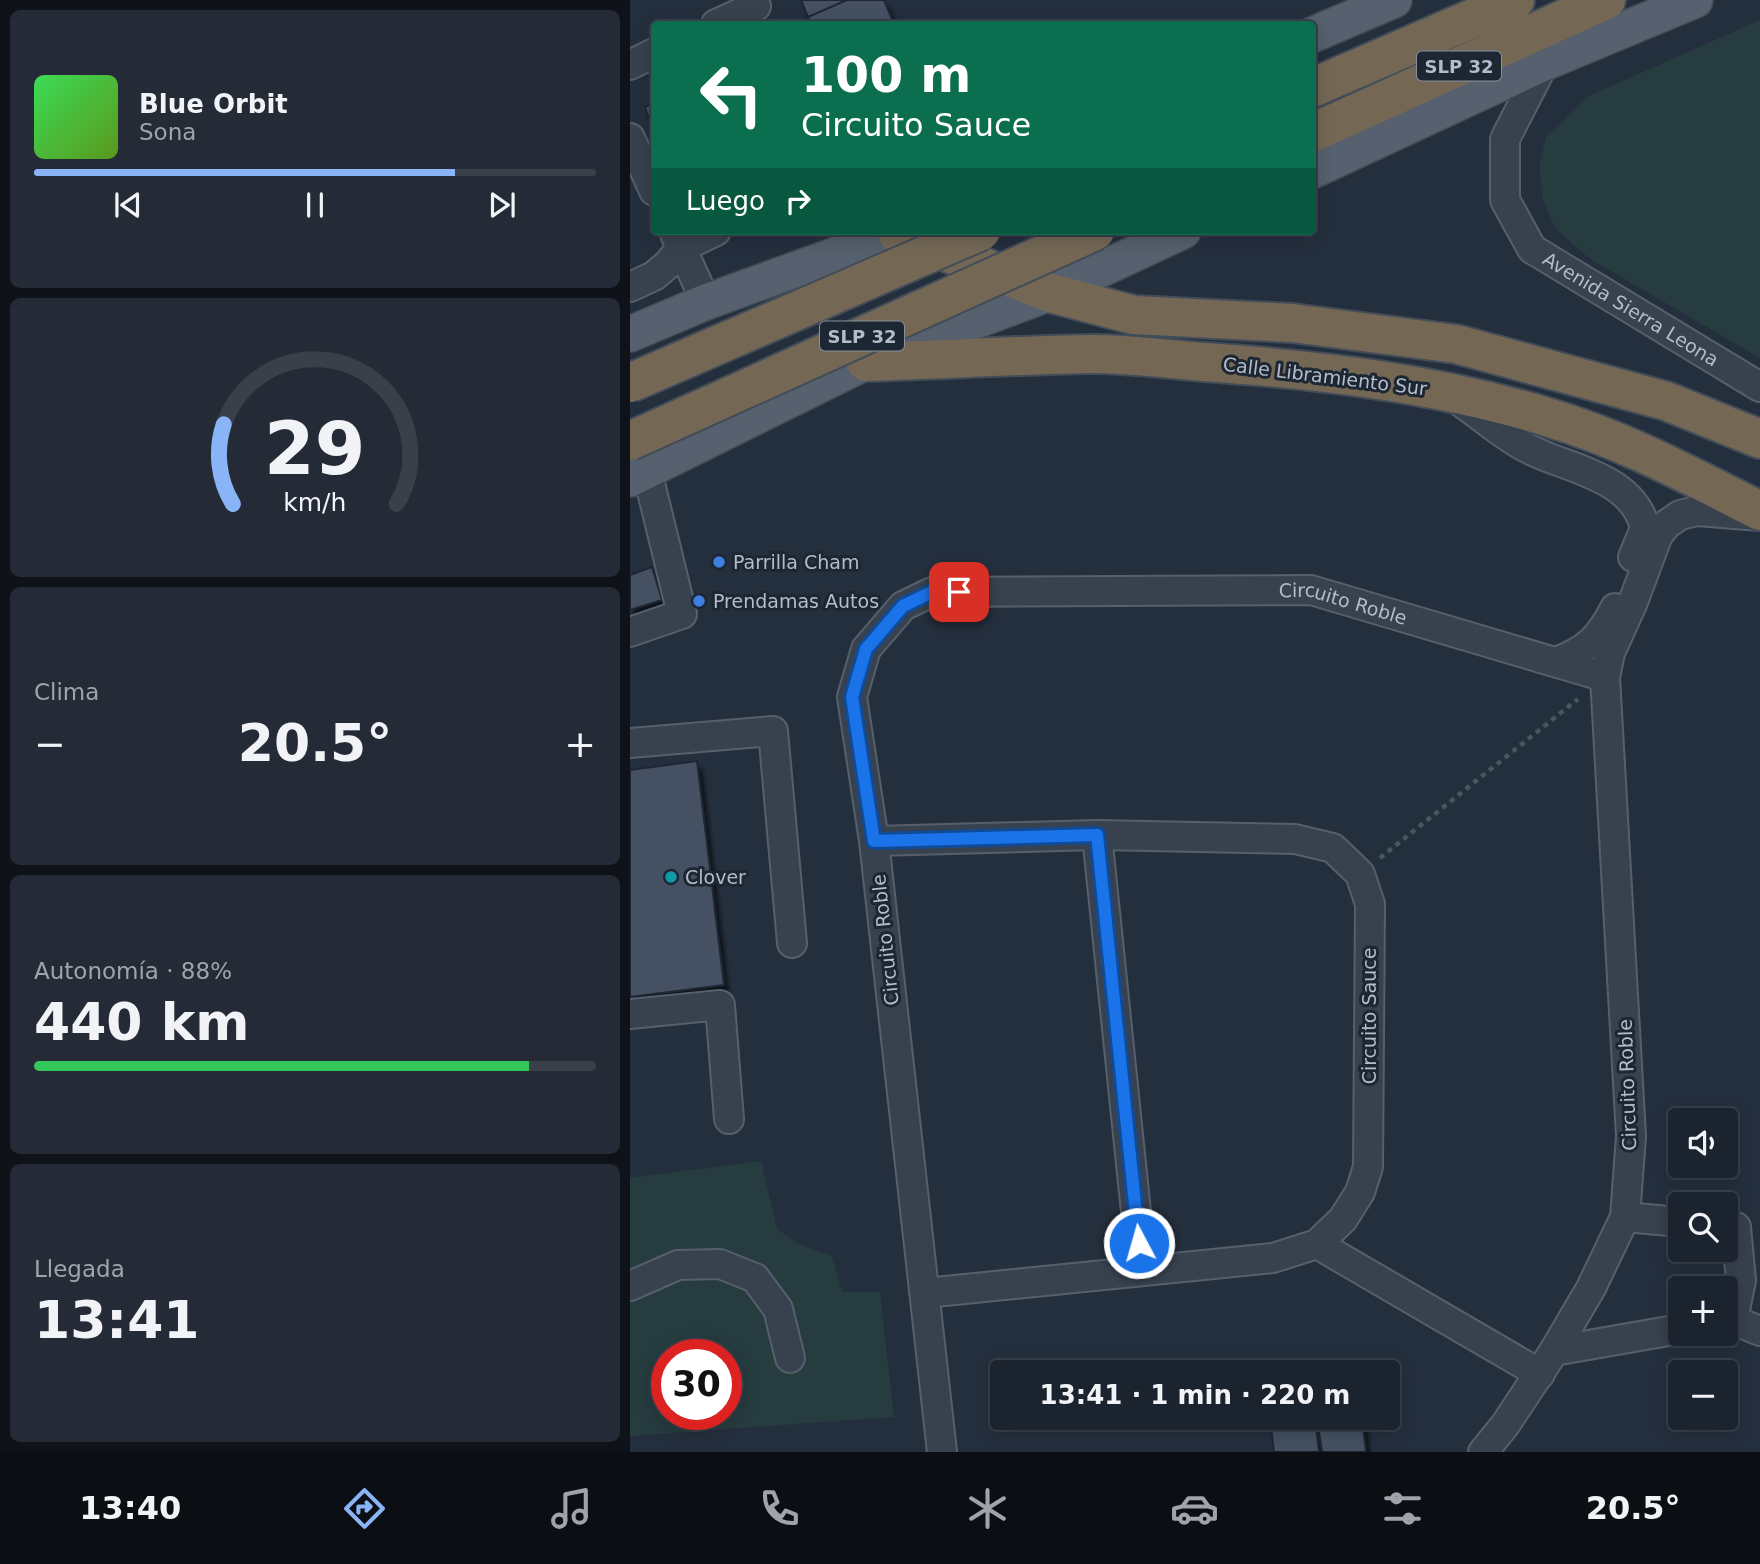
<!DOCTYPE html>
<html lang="es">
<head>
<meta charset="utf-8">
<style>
  body { margin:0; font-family:"DejaVu Sans",sans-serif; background:#242b36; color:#f1f3f6; height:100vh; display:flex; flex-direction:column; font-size:26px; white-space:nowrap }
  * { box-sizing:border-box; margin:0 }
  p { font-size:23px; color:#a0a4aa }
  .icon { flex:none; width:38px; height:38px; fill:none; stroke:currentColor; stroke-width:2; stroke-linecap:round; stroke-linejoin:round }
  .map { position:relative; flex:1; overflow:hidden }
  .drawer { display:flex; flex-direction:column; gap:10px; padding:10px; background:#0f1319; width:630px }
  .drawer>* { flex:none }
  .banner { position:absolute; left:21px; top:21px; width:665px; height:214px; border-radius:7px; box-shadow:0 4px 18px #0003,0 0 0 2px #39404a; background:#0b6e4f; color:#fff; overflow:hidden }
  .fabs { position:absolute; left:1038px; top:1108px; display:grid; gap:14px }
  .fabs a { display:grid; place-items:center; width:70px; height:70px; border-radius:7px; background:#1b232e; box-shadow:0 4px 18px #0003,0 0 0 2px #39404a; font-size:35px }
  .speed { position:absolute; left:21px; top:1339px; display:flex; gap:14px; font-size:35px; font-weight:700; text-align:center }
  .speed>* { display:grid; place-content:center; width:91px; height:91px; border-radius:50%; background:#1b232e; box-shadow:0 4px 18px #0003,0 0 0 2px #39404a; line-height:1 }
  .speed .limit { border:10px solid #d22; background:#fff; color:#111 }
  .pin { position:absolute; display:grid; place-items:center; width:60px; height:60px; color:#fff; margin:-30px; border-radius:14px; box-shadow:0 4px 10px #0006 }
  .me { position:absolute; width:77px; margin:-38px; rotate:354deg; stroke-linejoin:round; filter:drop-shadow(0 0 5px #0008) }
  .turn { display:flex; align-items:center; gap:24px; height:147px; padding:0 35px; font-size:32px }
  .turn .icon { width:91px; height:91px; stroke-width:2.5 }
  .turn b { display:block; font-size:49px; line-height:60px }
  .then { display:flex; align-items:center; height:66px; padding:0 35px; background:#0003; gap:14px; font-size:26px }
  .big { font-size:52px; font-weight:700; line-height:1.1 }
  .drawer .card { flex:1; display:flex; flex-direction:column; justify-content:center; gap:10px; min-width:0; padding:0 24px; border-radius:10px; background:#242b36 }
  .drawer .dial { align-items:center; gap:0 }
  .dial svg { height:182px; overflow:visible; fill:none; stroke:#39404a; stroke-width:7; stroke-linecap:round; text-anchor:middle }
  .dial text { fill:#f1f3f6; stroke:none }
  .song { display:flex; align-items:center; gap:21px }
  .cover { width:84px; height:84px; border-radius:10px; background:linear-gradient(135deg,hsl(130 70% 55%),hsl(90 70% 35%)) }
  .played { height:7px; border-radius:4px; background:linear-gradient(90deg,#8ab4f8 75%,#39404a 75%) }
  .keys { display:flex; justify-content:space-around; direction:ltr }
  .heat { display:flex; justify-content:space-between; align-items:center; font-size:38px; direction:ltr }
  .charge { height:10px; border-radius:5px; background:linear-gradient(90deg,#34c759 88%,#39404a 0) }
  .trip { position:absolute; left:360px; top:1360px; width:410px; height:70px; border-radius:7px; background:#1b232e; box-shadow:0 4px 18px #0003,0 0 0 2px #39404a; font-weight:700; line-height:70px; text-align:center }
  .tabs { display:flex; height:112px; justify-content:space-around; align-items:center; background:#0b0e12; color:#a0a4aa }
  .tabs .icon { width:49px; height:49px }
  .tabs .on { color:#8ab4f8 }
  .tabs b { font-size:32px; color:#f1f3f6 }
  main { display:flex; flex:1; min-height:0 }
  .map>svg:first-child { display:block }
  .green { fill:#263c3f; fill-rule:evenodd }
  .building { fill:#455162; stroke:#1f2835; stroke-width:2; filter:url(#shadow) }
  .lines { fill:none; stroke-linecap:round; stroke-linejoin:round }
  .minor-casing { stroke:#565f6c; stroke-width:32 }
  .major-casing { stroke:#414a57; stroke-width:38 }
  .highway-casing { stroke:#434c59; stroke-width:42 }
  .path { stroke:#44595c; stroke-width:4.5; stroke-dasharray:5 5; stroke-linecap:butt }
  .minor { stroke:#38414e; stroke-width:28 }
  .major { stroke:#56606e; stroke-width:35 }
  .highway { stroke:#746855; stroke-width:38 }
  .highway-bridge-casing { stroke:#434c59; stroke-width:42; stroke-linecap:butt }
  .highway-bridge { stroke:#746855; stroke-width:38 }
  .route-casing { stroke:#114b97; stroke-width:18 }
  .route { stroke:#1a73e8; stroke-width:12 }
  .shop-dot { fill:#3f7fe0; stroke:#1d2633; stroke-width:2.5 }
  .culture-dot { fill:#0f9aa8; stroke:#1d2633; stroke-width:2.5 }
  .labels { text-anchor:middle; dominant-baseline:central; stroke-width:6; stroke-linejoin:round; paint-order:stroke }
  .shield { fill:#1d2633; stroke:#878f9c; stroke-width:2 }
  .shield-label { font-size:18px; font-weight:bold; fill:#b4bcc9 }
  .street-label { font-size:19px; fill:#b4bcc9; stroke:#1d2633 }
  .poi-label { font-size:19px; fill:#b4bcc9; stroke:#1d2633; text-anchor:start }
</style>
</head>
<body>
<main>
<section class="drawer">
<div class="card">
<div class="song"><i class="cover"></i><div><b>Blue Orbit</b><p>Sona</p></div></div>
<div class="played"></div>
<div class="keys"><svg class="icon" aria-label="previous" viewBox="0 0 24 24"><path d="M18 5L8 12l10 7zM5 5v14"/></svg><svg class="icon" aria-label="pause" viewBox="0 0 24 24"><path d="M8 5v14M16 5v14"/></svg><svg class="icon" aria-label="next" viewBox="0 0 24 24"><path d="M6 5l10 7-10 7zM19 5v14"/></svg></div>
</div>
<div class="card dial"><svg viewBox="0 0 100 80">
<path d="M14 69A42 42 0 1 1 86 69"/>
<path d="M14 69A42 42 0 0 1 10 34" stroke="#8ab4f8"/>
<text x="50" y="56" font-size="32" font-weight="700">29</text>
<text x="50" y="72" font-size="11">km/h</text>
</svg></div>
<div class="card"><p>Clima</p>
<div class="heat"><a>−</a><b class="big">20.5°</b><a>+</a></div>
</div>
<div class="card"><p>Autonomía · 88%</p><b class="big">440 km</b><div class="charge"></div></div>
<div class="card"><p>Llegada</p><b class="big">13:41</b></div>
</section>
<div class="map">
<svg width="1130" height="1452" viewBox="0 0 1130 1452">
  <defs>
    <filter id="shadow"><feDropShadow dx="4.5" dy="8" stdDeviation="2" flood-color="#0009"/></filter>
  </defs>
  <rect width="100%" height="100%" fill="#242f3e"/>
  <path class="green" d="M1130,20V358L960,259L925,228L913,200L909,167L916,137L959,96Z
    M131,1161L147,1229L168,1244L202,1256L212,1292H250L264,1417L0,1436V1178ZM37,1354H96V1414H37Z"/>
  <path class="building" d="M171,0H217L178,17Z
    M217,0H254L264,24H181L178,17Z
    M24,103V133L15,107Z
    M22,567L32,600L0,610V575Z
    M67,761L94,985L0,997V770Z
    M640,1418H685L689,1452H644Z
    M687,1418H732L736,1452H692Z"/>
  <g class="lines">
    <defs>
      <g id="minor">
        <path d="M86,24L126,6"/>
        <path id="s1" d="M914,63L875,139V200L902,249L1130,387"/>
        <path d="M0,65L24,53"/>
        <path d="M0,138L24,191"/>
        <path d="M45,234L76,302"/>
        <path d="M0,287L24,276L38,264L51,248L86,231"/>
        <path d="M828,400C850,415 871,434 895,447C935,469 1003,475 1015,528L1003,557"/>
        <path d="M0,632L52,614L17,471"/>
        <path d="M926,662C957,650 970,638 985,608"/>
        <path d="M0,743L143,731L162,943"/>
        <path d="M467,835L512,1270"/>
        <path d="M244,841L467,835L665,839L703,848L730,874L740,904L738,1167L730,1192L713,1219L687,1244L643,1258L295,1293"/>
        <path d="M0,1014L90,1005L99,1119"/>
        <path d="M995,1217L1050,1222"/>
        <path d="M1096,1226L1106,1227L1111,1280L1103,1320"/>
        <path d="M687,1244L910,1374"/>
        <path d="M0,1286L48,1265L90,1264L125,1278L148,1309L160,1358"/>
        <path d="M1096,1322L1103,1320L1130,1331"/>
        <path d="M924,1351L1050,1329"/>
        <path id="s2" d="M312,1452L244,841L222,697L236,649L273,606L302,592L681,590L975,677"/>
        <path d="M853,1452L875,1425L924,1351L961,1288L995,1217L1001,1136L975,677L980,653L1003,602L1028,535L1037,524L1050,515L1067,511L1130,516"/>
      </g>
      <path id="major" d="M682,35L764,0
        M682,171L914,63L1065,0
        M0,334L76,302L272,231
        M0,479L236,362L420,293L553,231"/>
      <path id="highway" d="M682,88L885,0
        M682,133L976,0
        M267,233L420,293L504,315L662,323L826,344L1036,401L1130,439
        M236,362C312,360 387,355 463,354C500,354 537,359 574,362C690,370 805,383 917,417C992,439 1061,476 1130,511"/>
    </defs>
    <use href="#minor" class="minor-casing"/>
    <use href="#major" class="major-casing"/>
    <use href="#highway" class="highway-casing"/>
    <path class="path" d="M750,858L948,699"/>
    <use href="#minor" class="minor"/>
    <use href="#major" class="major"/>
    <use href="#highway" class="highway"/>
    <defs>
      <path id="highway-bridge" d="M0,383L351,231
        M0,441L465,231"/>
    </defs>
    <use href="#highway-bridge" class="highway-bridge-casing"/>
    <use href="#highway-bridge" class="highway-bridge"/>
  </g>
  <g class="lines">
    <defs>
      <path id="route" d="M329,592H302L273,606L236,649L222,697L244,841L467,835L509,1243"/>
    </defs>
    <use href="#route" class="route-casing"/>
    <use href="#route" class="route"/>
  </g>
  <g class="shop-dot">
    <circle cx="89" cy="562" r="7"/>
    <circle cx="69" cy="601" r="7"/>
  </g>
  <circle class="culture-dot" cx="41" cy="877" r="7"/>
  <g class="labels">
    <g class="shield">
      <rect x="787" y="51.5" width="84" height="29" rx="5"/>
      <rect x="190" y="321.5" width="84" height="29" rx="5"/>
    </g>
    <g class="shield-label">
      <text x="829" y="66">SLP 32</text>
      <text x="232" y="336">SLP 32</text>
    </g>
    <g class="street-label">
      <text stroke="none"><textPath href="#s1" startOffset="318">Avenida Sierra Leona</textPath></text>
      <text transform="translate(695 376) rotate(7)">Calle Libramiento Sur</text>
      <text stroke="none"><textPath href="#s2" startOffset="1312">Circuito Roble</textPath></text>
      <text transform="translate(255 940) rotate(-96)">Circuito Roble</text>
      <text transform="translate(739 1016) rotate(-90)">Circuito Sauce</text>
      <text transform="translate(997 1085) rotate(-92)">Circuito Roble</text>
    </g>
    <g class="poi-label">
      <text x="103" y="562">Parrilla Cham</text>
      <text x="83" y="601">Prendamas Autos</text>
      <text x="55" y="877">Clover</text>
    </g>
  </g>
</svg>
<div class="fabs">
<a><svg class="icon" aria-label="sound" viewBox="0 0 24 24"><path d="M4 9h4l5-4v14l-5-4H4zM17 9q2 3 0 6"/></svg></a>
<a><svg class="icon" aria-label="search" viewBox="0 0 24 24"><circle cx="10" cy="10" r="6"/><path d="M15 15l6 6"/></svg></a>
<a>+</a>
<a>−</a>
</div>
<div class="speed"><div class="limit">30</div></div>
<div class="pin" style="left:329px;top:592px;background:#d93025"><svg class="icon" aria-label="arrive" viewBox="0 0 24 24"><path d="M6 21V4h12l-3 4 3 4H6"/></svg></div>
<svg class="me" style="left:509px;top:1243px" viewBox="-20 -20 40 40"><circle r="17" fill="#1a73e8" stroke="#fff" stroke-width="3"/><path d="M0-11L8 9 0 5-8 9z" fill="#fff"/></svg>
<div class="trip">13:41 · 1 min · 220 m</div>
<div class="banner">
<div class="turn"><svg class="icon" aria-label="left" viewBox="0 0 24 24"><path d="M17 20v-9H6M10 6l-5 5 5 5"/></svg><div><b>100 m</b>Circuito Sauce</div></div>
<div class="then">Luego<svg class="icon" aria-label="right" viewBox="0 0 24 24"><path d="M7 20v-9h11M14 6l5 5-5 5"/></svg></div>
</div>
</div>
</main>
<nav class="tabs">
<b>13:40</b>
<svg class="icon on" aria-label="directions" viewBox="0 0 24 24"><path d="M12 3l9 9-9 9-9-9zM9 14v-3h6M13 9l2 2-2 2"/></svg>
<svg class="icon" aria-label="music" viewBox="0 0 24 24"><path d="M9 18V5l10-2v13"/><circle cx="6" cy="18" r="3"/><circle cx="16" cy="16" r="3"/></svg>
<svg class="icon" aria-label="phone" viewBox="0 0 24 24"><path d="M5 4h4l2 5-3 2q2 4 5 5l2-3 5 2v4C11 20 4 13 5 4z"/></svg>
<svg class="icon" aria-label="climate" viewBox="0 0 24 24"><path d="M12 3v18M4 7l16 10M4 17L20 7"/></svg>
<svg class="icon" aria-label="car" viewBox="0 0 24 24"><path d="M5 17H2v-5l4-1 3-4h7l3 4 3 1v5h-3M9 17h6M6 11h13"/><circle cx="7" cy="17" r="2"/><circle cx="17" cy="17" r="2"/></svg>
<svg class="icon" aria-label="filters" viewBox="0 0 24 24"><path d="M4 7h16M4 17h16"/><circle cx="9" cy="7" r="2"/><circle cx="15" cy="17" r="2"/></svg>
<b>20.5°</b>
</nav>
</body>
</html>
